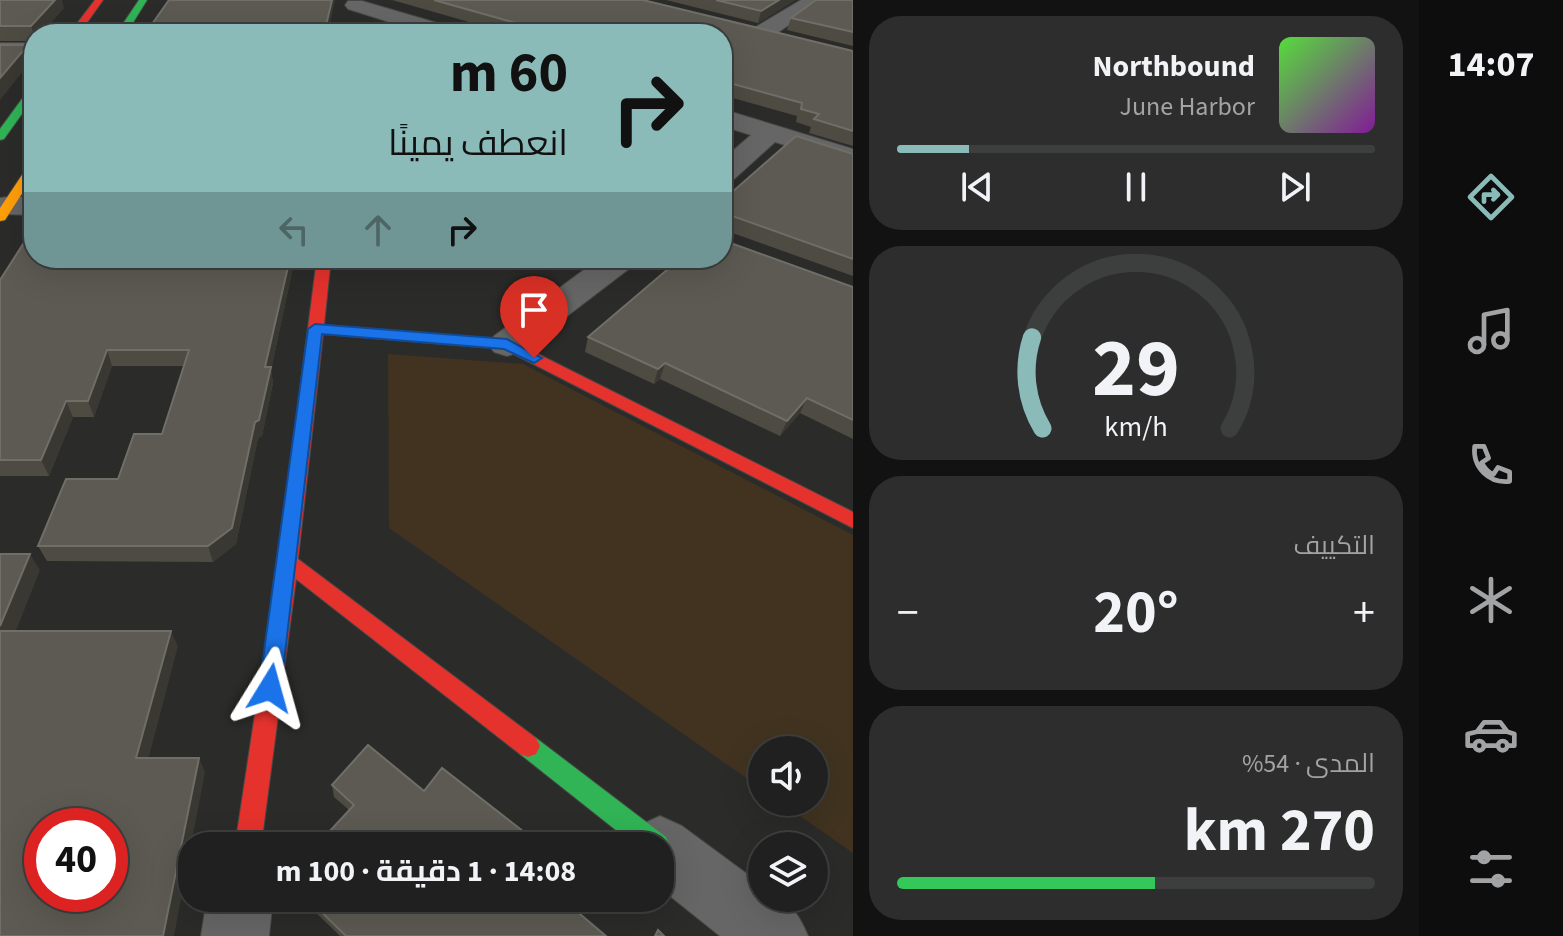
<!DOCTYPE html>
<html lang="ar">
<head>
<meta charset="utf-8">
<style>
  body { margin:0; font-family:"Source Sans 3",Cairo,sans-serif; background:#2d2d2d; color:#f1f3f6; direction:rtl; height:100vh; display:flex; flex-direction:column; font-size:30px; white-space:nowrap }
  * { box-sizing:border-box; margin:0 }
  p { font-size:26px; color:#a2a3a5 }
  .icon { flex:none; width:44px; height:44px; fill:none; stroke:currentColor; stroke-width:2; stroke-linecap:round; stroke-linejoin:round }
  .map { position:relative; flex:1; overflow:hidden; direction:ltr }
  .details { display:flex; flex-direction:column; gap:16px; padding:16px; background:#121212; width:566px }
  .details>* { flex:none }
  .guide { position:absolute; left:24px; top:24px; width:708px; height:244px; border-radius:32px; box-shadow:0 8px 32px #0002,0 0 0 2px #3d3e3e; direction:rtl; background:#8bbbb9; color:#111; overflow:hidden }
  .controls { position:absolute; left:748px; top:736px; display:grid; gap:16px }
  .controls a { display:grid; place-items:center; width:80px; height:80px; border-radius:50%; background:#202020; box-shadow:0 8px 32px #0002,0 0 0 2px #3d3e3e; font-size:40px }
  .speed { position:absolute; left:24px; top:808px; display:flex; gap:16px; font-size:40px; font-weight:700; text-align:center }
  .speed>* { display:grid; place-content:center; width:104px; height:104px; border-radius:50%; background:#202020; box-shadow:0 8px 32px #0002,0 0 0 2px #3d3e3e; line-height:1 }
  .speed .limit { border:12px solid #d22; background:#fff; color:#111 }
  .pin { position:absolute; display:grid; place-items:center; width:68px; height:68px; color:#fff; margin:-82px -34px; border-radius:50% 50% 50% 0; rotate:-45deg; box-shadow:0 0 8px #0007 }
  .pin .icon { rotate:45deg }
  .me { position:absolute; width:88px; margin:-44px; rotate:8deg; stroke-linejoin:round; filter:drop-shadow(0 0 6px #0008) }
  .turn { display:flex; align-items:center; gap:28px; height:168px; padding:0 32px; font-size:36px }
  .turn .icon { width:104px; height:104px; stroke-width:2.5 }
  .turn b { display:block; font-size:56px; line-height:68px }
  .lanes { display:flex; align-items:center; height:76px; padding:0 32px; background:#0003; justify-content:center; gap:40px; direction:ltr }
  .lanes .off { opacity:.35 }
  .big { font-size:60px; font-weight:700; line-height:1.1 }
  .details .tile { flex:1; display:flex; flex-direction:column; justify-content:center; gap:12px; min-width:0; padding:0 28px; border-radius:32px; background:#2d2d2d }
  .details .dial { align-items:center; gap:0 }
  .dial svg { height:208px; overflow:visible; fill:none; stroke:#3d3e3e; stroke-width:7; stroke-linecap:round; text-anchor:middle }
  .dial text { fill:#f1f3f6; stroke:none }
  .song { display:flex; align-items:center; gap:24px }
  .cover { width:96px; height:96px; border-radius:12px; background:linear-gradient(135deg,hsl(110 70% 55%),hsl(290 70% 35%)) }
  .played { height:8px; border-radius:4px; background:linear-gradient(90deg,#8bbbb9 15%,#3d3e3e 15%) }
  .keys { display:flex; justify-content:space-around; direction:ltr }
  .heat { display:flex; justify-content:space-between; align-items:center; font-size:44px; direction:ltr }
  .charge { height:12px; border-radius:6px; background:linear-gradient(90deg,#34c759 54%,#3d3e3e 0) }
  .trip { position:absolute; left:178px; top:832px; width:496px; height:80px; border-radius:32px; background:#202020; box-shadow:0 8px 32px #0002,0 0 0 2px #3d3e3e; font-weight:700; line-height:80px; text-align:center; direction:rtl }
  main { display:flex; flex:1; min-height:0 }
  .tab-bar { display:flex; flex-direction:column; width:144px; justify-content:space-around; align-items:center; background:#0d0d0d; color:#a2a3a5 }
  .tab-bar .icon { width:56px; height:56px }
  .tab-bar .active { color:#8bbbb9 }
  .tab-bar b { font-size:36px; color:#f1f3f6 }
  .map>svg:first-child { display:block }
  .green { fill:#413320 }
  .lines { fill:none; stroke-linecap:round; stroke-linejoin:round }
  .street-casing { stroke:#474746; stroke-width:2 }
  .fast-casing { stroke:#474746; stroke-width:2 }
  .slow-casing { stroke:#474746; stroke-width:2 }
  .jam-casing { stroke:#474746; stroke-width:2 }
  .street { fill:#666; fill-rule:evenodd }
  .fast { fill:#30b455; fill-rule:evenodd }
  .slow { fill:#ff9f0a; fill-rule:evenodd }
  .jam { fill:#e5322d; fill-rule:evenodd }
  .wall { fill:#4d4b42 }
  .shaded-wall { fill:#393832 }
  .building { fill:#5c5a52; stroke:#6f6e67; stroke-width:2; fill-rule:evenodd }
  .route { fill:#1a73e8; stroke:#114b97; stroke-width:2 }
</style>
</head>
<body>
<main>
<nav class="tab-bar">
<b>14:07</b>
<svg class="icon active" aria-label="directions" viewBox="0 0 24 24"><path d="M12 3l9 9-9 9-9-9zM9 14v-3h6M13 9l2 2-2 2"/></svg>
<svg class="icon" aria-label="music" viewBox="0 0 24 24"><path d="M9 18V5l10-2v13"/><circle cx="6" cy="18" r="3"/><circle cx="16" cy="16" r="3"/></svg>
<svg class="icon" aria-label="phone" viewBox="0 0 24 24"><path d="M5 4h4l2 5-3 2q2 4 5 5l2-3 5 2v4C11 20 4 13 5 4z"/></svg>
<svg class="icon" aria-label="climate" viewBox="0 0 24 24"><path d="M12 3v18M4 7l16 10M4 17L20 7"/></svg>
<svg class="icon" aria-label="car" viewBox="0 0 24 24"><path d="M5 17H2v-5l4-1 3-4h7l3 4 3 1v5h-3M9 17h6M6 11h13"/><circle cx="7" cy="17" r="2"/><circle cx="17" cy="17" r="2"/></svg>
<svg class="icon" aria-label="filters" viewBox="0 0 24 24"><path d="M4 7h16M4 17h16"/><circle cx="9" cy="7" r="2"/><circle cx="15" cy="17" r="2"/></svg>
</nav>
<section class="details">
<div class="tile">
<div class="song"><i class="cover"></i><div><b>Northbound</b><p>June Harbor</p></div></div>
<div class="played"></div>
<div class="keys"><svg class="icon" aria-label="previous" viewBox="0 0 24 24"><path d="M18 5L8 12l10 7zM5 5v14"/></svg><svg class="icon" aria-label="pause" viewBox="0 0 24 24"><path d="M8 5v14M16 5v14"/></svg><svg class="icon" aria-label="next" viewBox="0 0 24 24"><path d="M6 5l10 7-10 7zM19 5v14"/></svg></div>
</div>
<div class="tile dial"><svg viewBox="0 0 100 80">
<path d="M14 69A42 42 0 1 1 86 69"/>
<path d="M14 69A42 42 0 0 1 10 34" stroke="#8bbbb9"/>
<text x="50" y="56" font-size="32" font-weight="700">29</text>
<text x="50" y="72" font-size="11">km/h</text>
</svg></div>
<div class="tile"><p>التكييف</p>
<div class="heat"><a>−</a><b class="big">20°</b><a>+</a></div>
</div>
<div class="tile"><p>المدى · 54%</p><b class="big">270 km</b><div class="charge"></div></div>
</section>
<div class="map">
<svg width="853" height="936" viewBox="0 0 853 936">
  <rect width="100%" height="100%" fill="#2b2b2a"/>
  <path class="green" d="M388,354L523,364L853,535V853L780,802H814V750H762V789L389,528Z"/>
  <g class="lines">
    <defs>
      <path id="street" d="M801,0H825L770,38H754L751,33L754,28Z
        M348,1H362L458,29L461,34H427L348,9L345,5Z
        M0,43H34V57H0Z
        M722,109L853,149V167L775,142L732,181L722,184V160L751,135L722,126Z
        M7,197H34V215L0,214V198Z
        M600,258H639L634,265L520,352L507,356L494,352L488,344L494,336Z
        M660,816L682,826L762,885V898C789,898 798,912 808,936H720L660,888V846H629L638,826Z
        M207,898H273L269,936H201Z"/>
      <path id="fast" d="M139,0H147L126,34H116Z
        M34,87V97L4,139L0,140V129L30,88Z
        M528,735L536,738L666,837L670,846L666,855L660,858V846H636L520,754L516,746L520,738Z"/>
      <path id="slow" d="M34,162V175L5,220L0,221V208L30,163Z"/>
      <path id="jam" d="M95,0H103L79,34H69Z
        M317,258H331L324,325L512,341L853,512V528L504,349L323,334L298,559L536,738L540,746L536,754L528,757L520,754L296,579L261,846H235L278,562Z"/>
    </defs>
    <use href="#street" class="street-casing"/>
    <use href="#fast" class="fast-casing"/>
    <use href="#slow" class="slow-casing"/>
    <use href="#jam" class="jam-casing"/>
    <use href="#street" class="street"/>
    <use href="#fast" class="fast"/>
    <use href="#slow" class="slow"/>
    <use href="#jam" class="jam"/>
  </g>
  <path class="wall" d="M0,0L64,8L34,34V41H0Z
    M392,0H643L853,51V146L809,133L811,127L796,122L797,116L722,95V34H511Z
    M666,0H795L758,23Z
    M853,0V46L787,30L791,18Z
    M853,154V276L724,230L725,241L853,287V439L800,413L780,436L660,379L654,384L585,352L588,337L670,267L664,264L666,258H722V201Z
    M34,258H295L271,370L273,383L262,436L258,438L236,544L213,562L47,561L38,546L118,479L162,434L184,366H112L94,417H73L49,476H0V280Z
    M332,785L424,791L521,843L349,810L334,797Z
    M301,898H561L606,936H340Z"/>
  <path class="shaded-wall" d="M55,0H62L64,8L42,34L34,35L31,26Z
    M332,0H335L328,34H324Z
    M779,0H795L758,23L761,11Z
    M28,45L32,60L0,100V78Z
    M290,258H295L271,370L273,383L262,436L258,438L236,544L213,562L208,546L265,367Z
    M107,350L112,366L94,417L88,401Z
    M665,363L660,379L654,384L658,369Z
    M807,398L800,413L780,436L787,421Z
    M66,401L73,417L49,476L41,460Z
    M30,554L40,570L10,646L0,633V626Z
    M171,631L178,646L145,772L136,758Z
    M199,758L205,772L174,936H163Z
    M524,832L519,846H514Z"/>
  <path class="building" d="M0,0H55L31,26H0Z
    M169,0H332L324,34H145Z
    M434,0H643L853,51V131L814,119L819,114L801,109L802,103L722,81V34H555Z
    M716,0H779L761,11Z
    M816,0H853V32L791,18Z
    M0,45H28L0,78Z
    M796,136L853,154V259L727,214L723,217L725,241L853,287V420L807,398L787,421L665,363L658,369L588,337L681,258H722V201Z
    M34,227V258H290L265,367H271L259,420L255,422L232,528L208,546H38L66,479H118L134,434H162L189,350H107L88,401H66L41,460H0V280Z
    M0,554H30L0,626Z
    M0,631H171L136,758H199L163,936H0ZM42,826H110V894H42Z
    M368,745L424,791L442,768L524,832L514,846H316L354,805L332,785Z
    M307,898H561L606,936H346Z
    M658,930L664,936H655Z"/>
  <path class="route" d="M315,324L507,339L542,358L534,363L504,349L322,334L281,688L278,696L270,699L262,696L259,688L308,329Z"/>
</svg>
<div class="controls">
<a><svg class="icon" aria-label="sound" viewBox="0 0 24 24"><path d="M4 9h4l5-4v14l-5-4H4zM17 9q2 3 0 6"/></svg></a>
<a><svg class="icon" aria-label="layers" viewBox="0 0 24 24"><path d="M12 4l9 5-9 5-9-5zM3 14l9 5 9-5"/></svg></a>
</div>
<div class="speed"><div class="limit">40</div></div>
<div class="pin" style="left:534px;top:358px;background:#d93025"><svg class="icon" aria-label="arrive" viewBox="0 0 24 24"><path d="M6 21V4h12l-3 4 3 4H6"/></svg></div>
<svg class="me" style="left:270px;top:688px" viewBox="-20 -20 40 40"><path d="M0-17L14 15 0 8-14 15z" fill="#1a73e8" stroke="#fff" stroke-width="4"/></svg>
<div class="trip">14:08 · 1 دقيقة · 100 m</div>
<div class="guide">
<div class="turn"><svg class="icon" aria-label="right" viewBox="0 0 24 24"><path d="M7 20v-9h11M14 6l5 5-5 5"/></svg><div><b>60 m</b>انعطف يمينًا</div></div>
<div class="lanes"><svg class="icon off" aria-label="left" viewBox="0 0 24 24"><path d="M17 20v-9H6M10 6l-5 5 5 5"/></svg><svg class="icon off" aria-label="ahead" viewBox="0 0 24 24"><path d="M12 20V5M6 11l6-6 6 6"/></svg><svg class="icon" aria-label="right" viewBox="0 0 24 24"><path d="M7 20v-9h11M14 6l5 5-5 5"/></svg></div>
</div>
</div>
</main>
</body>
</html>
